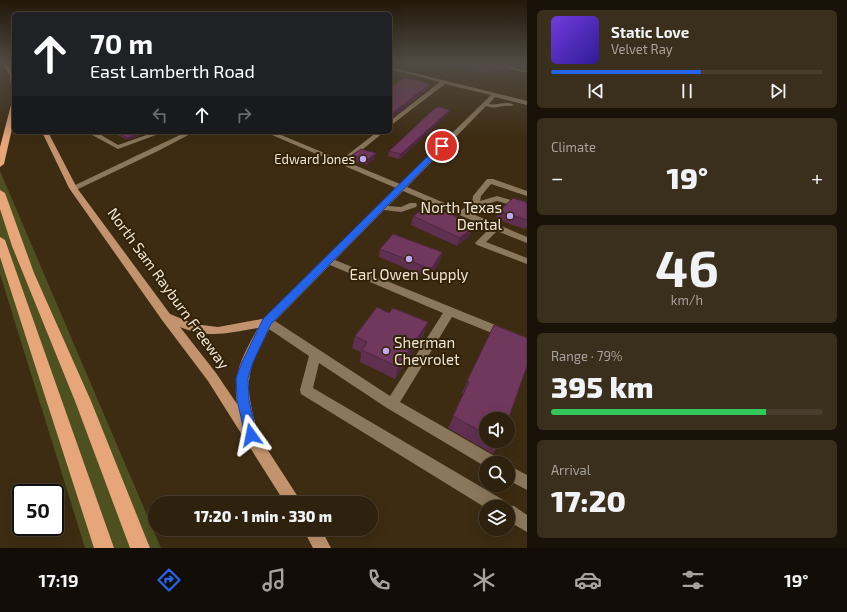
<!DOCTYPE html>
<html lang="en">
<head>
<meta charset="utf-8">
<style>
  body { margin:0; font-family:"Exo 2",sans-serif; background:#3a2e1c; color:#f1f3f6; height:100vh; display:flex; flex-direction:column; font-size:15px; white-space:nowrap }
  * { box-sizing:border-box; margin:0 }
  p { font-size:13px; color:#a7a39e }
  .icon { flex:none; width:22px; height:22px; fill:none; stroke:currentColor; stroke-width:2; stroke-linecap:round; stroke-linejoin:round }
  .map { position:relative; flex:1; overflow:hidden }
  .sheet { display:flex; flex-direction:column; gap:10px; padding:10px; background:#191208; width:320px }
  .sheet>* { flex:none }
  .hud { position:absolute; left:12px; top:12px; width:380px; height:122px; border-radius:6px; box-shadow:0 4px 16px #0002,0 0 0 1px #493e2e; background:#202124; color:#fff; overflow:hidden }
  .tools { position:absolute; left:479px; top:412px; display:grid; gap:8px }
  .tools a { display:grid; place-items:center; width:36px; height:36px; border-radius:50%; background:#2e210e; box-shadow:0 4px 16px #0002,0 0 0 1px #493e2e; font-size:20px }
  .speed { position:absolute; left:12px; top:484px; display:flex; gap:8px; font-size:20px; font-weight:700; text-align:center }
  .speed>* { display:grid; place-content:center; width:52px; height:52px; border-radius:50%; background:#2e210e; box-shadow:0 4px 16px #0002,0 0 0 1px #493e2e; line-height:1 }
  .speed .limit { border:2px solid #111; border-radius:6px; background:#fff; color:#111 }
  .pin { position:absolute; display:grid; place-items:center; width:34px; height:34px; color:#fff; margin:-17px; border:2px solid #fff; border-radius:50%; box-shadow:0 1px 4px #0007 }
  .me { position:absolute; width:44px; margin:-22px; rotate:348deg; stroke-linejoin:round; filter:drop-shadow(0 0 3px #0008) }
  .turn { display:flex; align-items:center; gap:14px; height:84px; padding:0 12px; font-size:18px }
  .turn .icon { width:52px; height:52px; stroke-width:2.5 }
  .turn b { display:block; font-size:28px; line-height:34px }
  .lanes { display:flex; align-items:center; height:38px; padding:0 12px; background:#0003; justify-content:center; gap:20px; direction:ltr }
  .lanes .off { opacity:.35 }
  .big { font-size:30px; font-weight:800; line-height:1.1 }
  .sheet .tile { flex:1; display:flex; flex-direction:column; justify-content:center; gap:6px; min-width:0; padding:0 14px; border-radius:6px; background:#3a2e1c }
  .sheet .dial { align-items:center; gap:0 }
  .dial b { font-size:52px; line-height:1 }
  .song { display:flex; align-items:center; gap:12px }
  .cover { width:48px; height:48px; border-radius:6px; background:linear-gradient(135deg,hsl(260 70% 55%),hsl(250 70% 35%)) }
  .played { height:4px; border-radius:2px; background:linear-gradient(90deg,#2563eb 55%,#493e2e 55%) }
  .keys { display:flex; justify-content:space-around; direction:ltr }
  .heat { display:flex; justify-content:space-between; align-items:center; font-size:22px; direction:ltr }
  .charge { height:6px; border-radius:3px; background:linear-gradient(90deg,#34c759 79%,#493e2e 0) }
  .trip { position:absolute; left:148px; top:496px; width:230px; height:40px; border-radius:20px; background:#2e210e; box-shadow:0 4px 16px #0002,0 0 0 1px #493e2e; font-weight:800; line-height:40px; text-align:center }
  .dock { display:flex; height:64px; justify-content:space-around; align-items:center; background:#120d06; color:#a7a39e }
  .dock .icon { width:28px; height:28px }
  .dock .on { color:#2563eb }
  .dock b { font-size:18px; color:#f1f3f6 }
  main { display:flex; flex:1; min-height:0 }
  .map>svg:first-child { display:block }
  .green { fill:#4e511f }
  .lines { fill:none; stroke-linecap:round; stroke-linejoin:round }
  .minor { fill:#8b785c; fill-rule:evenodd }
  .major { fill:#c2936e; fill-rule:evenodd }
  .highway { fill:#e7a57a; fill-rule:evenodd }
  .wall { fill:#603050 }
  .shaded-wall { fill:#4e2741 }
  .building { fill:#70385d; stroke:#4e2741 }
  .route { fill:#2563eb; stroke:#184099 }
  .poi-dot { fill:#c2a8f2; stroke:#322208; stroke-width:1.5 }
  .labels { text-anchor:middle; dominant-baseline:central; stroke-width:4; stroke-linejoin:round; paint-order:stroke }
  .far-poi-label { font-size:13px; fill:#f0e5d6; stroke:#322208; text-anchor:end }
  .poi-label { font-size:15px; fill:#f0e5d6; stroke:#322208; text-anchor:end }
  .street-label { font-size:15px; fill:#f0e5d6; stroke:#322208 }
</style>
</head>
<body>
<main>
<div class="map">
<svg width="527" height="548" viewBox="0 0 527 548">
  <rect width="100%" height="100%" fill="#3d2c12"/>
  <path class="green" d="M0,171L161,548H85L0,274Z"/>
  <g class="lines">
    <path class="minor" d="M481,62H489L527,71V73Z
      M14,65V67L8,68L6,67Z
      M390,67L527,101V105L495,97L489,104C497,106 505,100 514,105C510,107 508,105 504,106C495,107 496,109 486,106L407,187L461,210L472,203L473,196L487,179H493L527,191V196L491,184L481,196L480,201L497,196L525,204L526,206L522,208L497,201L478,207L468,212L527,237V243L497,231L486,242L527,258V264L477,245L475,243L490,228L403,191L388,206L401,207L410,203H416L417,205L416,207L401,212L384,210L335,260L527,338V347L452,317L400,402L498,458L500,463H486V467L387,408L319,363L313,388L505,501L506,505L514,506L527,515V532L508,521V507L486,508L301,394L300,390L309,356L263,325L261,322L396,188L265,132H274L341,160L377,132H384L347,162L400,184L491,95L445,84L390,126V121L440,82L390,69ZM330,265L443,313L390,396L275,321Z
      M98,132H107L101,135L118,145L155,132H164L118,149L92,135Z
      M186,132H194L158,151L76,190H73L69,188Z
      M508,465L527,475V490L508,480Z"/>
    <path class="major" d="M2,62H6L14,74V80L12,79Z
      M42,132H48L77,188L170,314L194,324L218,327L267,318L271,319L273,322C248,370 242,376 257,430L256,432L302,503H285L208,381L162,320L69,188ZM180,327C209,339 229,333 258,328C244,354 232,372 237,404L216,373Z
      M303,529H321L331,548H313Z"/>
    <path class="highway" d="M13,74H14V87L11,85L10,76Z
      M14,103V120L4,164L0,167V147L11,105Z
      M0,190L5,193L34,273L91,401L150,548H130L75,401L12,246L0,209Z
      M0,237L5,240L114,548H94L0,257Z"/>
  </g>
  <path class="wall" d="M448,62H493L508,70L494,75L448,64Z
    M496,62H527V69Z
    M450,110L448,114L401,158L399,159L388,156L389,151Z
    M112,132H147V133L127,140Z
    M352,155L375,158L367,165L352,161Z
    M526,202V203H527V227L525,229L496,219L499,211Z
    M413,216L459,223L472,228L469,237L457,246L411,225Z
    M380,249L442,252L440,261L429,278L379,257Z
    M494,325L486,419V441H501L493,454L448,428L464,394L462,393Z
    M424,334L395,379L360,362L361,352L352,348L355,336Z"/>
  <path class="shaded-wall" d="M509,66L508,70L494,75L496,71Z
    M430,84L429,89L390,120V115Z
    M450,110L448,114L401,158L399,159L400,154Z
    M143,132H147V133L127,140V138Z
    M376,153L375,158L367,165V160Z
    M472,228L469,237L457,246L460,238Z
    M442,252L440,261L429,278L431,269Z
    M428,322L424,334L395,379L398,367Z"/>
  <path class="building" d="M457,62H493L509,66L496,71Z
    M517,62H527V64Z
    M405,77L430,84L390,115V87Z
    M440,107L450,110L402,153L400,154L389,151L435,108Z
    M116,132H143L127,138Z
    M361,149L376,153L367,160L352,155Z
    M513,198L526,202H525L527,203V220L499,211Z
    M425,208L435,213L440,210L460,218L456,222L472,228L460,238L413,216Z
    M393,234L442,252L431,269L380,249Z
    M377,307L389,313L393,308L428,322L398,367L362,350L367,342L355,336Z
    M494,325L527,338V366L508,420V419H486V434L453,416L469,382L467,381Z"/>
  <linearGradient id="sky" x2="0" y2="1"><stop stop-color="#22180a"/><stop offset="0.45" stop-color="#514b44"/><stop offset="1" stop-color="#514b44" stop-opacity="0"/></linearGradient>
  <rect width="527" height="139" fill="url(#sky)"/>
  <path class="route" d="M440,144L446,146L271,324L253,362L248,378L249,400L257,435L255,439L251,441L246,439L237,400L236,378L242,362L263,319Z"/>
  <g class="poi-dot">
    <circle cx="363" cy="159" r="4"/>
    <circle cx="510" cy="216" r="4"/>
    <circle cx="409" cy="259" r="4"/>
    <circle cx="386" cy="351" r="4"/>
  </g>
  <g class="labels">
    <g class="far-poi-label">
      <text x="355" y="159">Edward Jones</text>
    </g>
    <g class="poi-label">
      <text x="502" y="207">North Texas<tspan x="502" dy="17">Dental</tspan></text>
      <text x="409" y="274" text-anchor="middle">Earl Owen Supply</text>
      <text x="394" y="342" text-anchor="start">Sherman<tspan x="394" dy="17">Chevrolet</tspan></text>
    </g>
    <g class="street-label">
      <text transform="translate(169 288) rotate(54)">North Sam Rayburn Freeway</text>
    </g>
  </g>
</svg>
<div class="tools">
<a><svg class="icon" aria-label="sound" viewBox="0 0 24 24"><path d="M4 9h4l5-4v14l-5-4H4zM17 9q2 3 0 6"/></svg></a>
<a><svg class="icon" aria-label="search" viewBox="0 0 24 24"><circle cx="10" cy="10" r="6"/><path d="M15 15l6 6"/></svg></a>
<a><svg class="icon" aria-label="layers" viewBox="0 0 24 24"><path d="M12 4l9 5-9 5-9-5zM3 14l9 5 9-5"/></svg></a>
</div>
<div class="speed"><div class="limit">50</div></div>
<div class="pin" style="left:442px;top:146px;background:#d93025"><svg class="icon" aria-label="arrive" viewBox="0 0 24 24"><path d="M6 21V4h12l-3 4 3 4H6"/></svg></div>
<svg class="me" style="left:251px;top:435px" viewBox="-20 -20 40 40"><path d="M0-17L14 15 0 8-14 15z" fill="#2563eb" stroke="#fff" stroke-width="4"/></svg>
<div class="trip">17:20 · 1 min · 330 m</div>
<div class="hud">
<div class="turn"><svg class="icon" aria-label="ahead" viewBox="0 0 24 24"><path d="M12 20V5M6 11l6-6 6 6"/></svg><div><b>70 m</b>East Lamberth Road</div></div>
<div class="lanes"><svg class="icon off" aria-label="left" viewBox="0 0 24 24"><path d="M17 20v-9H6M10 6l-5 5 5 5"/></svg><svg class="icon" aria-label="ahead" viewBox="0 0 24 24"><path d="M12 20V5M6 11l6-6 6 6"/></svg><svg class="icon off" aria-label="right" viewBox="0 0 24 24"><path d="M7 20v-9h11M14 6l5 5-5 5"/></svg></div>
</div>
</div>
<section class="sheet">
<div class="tile">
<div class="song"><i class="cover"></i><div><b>Static Love</b><p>Velvet Ray</p></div></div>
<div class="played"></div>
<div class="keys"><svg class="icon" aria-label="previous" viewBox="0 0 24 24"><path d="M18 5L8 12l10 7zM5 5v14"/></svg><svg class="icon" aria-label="pause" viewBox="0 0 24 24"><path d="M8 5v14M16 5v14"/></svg><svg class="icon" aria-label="next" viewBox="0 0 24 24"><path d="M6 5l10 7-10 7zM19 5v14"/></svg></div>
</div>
<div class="tile"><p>Climate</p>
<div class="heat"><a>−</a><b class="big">19°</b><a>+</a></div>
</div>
<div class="tile dial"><b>46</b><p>km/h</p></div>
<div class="tile"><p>Range · 79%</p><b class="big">395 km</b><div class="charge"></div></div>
<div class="tile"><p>Arrival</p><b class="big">17:20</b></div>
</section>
</main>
<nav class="dock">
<b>17:19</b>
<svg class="icon on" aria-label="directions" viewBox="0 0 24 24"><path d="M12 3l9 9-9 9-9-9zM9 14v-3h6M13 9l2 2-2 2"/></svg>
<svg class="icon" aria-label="music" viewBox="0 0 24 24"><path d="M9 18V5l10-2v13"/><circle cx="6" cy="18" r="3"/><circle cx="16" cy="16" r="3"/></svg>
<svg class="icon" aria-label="phone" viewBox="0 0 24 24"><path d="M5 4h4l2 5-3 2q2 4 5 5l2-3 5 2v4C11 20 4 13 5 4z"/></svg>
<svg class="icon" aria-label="climate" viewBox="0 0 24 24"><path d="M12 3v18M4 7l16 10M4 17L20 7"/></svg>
<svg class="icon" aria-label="car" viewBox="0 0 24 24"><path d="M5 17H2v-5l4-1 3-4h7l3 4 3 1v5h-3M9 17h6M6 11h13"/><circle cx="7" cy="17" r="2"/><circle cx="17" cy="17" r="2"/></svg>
<svg class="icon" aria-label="filters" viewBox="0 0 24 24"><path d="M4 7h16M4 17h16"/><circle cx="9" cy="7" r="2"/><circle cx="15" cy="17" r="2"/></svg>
<b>19°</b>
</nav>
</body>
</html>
